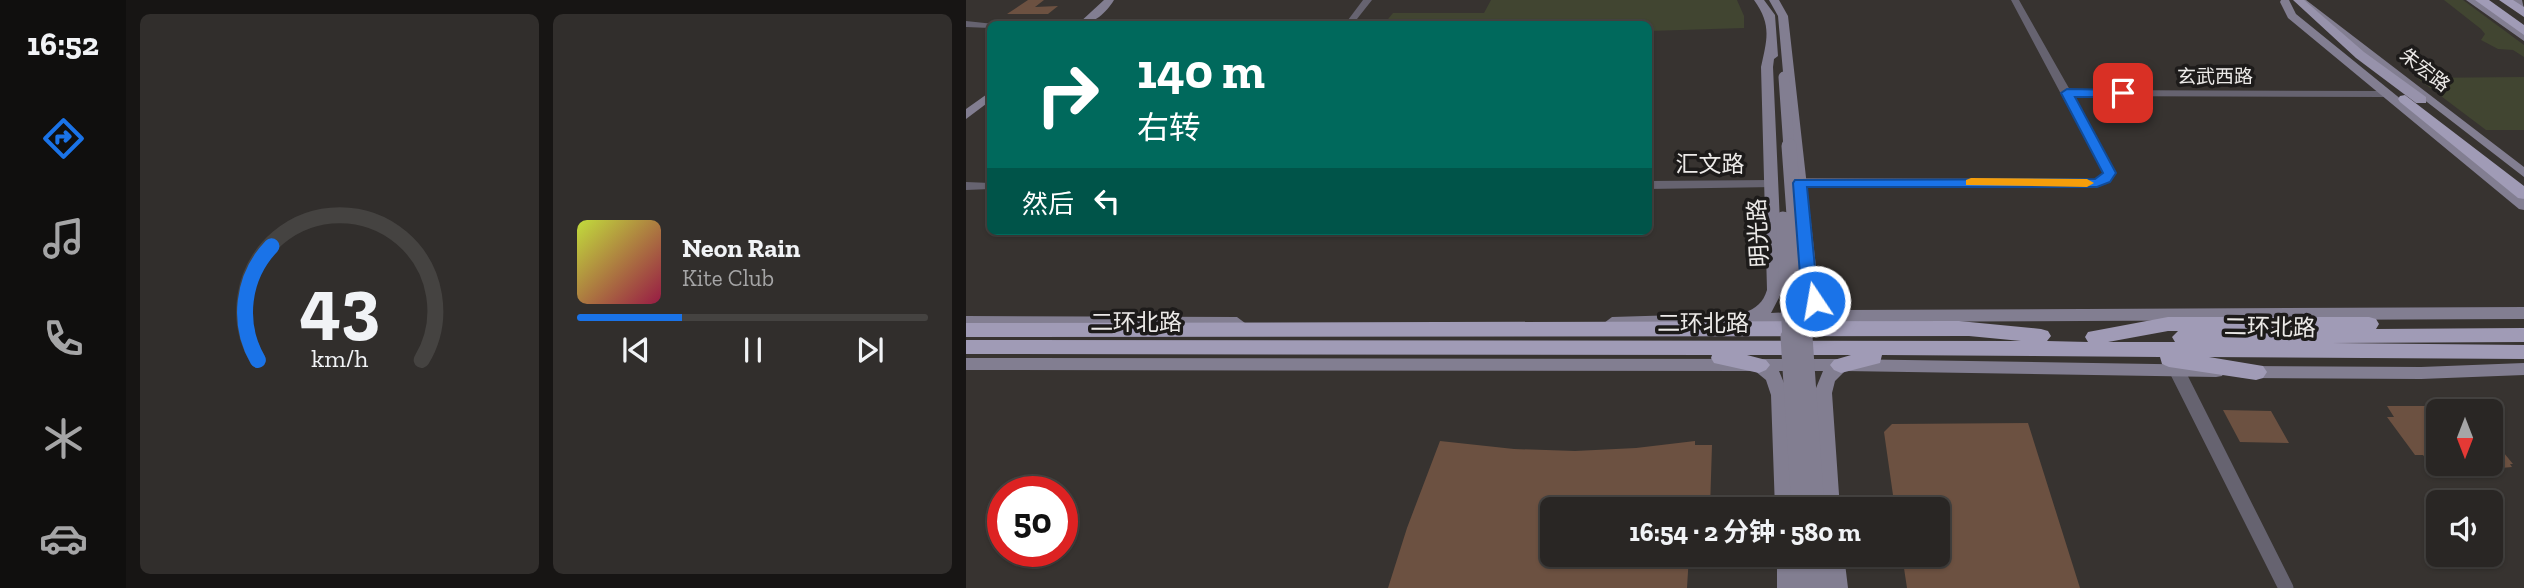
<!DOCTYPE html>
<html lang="zh">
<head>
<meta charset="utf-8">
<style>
  body { margin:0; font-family:"Zilla Slab","Noto Sans SC",serif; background:#312e2c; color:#f1f3f6; height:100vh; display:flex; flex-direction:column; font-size:26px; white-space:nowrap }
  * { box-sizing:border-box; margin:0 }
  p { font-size:23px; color:#a5a5a6 }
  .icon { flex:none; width:38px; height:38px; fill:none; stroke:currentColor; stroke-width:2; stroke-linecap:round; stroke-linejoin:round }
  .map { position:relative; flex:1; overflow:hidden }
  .drawer { display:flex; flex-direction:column; gap:14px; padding:14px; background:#171514; width:840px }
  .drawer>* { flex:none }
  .top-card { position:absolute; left:21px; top:21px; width:665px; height:214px; border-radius:10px; box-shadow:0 2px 5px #0004,0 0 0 2px #454341; background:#00695c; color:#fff; overflow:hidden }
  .needle { width:46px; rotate:180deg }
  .tools { position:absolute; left:1460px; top:399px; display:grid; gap:14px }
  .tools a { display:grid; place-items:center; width:77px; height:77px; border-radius:10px; background:#292624; box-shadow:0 2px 5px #0004,0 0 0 2px #454341; font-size:35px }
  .speed { position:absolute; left:21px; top:476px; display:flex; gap:14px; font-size:35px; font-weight:700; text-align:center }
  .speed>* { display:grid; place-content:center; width:91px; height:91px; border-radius:50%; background:#292624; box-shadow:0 2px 5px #0004,0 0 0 2px #454341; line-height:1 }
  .speed .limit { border:10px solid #d22; background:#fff; color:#111 }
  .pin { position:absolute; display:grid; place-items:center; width:60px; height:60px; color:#fff; margin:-30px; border-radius:14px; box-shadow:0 4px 10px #0006 }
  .me { position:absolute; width:77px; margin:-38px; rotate:348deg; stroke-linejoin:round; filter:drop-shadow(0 0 5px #0008) }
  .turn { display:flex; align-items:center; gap:24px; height:147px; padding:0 35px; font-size:32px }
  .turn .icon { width:91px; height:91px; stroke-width:2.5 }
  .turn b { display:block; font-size:49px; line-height:60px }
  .then { display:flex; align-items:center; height:66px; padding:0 35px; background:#0003; gap:14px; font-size:26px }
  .drawer .widget { flex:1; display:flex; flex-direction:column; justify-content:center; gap:10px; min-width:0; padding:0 24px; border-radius:10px; background:#312e2c }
  .drawer .dial { align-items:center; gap:0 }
  .dial svg { height:182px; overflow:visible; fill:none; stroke:#454341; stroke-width:7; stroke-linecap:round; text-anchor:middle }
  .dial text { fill:#f1f3f6; stroke:none }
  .song { display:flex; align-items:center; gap:21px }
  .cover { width:84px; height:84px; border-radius:10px; background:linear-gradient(135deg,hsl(70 70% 55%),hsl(340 70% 35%)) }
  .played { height:7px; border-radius:4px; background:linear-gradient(90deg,#1a73e8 30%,#454341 30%) }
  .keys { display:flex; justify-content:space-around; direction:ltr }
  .drawer .tiles { flex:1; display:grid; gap:14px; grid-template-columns:repeat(2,1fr) }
  .trip { position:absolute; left:574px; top:497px; width:410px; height:70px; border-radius:10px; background:#292624; box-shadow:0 2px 5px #0004,0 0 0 2px #454341; font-weight:700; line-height:70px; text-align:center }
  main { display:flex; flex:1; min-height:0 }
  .tab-bar { display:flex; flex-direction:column; width:126px; justify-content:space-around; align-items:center; background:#100f0e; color:#a5a5a6 }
  .tab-bar .icon { width:49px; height:49px }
  .tab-bar .active { color:#1a73e8 }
  .tab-bar b { font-size:32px; color:#f1f3f6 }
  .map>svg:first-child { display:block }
  .green { fill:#414531 }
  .building { fill:#6c5141 }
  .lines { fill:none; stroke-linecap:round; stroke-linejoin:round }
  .minor { stroke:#666370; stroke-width:15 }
  .tertiary { fill:#666370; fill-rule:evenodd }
  .secondary { fill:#827e91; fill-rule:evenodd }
  .primary { fill:#9792ab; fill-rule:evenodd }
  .trunk { fill:#a09bb6; fill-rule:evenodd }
  .secondary-bridge-far2 { stroke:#827e91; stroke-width:11 }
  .secondary-bridge-far1 { stroke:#827e91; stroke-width:15 }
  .secondary-bridge { stroke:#827e91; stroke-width:19 }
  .route { fill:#1a73e8; stroke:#114b97; stroke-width:2 }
  .slow { fill:#f59e0b }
  .labels { text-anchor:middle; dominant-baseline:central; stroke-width:7; stroke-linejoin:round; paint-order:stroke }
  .far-street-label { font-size:19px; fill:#eceae8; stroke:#1d1b1a }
  .street-label { font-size:23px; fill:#eceae8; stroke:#1d1b1a }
</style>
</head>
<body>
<main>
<nav class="tab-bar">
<b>16:52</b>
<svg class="icon active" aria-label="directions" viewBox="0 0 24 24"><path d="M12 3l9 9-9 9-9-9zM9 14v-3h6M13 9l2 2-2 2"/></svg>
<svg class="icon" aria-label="music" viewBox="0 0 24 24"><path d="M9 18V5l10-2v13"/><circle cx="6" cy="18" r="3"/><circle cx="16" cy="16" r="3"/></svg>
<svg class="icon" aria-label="phone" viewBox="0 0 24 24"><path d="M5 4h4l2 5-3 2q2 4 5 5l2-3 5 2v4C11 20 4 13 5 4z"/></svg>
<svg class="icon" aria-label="climate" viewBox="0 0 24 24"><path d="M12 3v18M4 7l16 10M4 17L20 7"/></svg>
<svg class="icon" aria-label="car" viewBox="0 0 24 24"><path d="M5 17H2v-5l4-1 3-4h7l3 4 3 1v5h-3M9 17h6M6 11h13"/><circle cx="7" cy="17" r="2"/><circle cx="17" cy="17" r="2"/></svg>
</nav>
<section class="drawer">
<div class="tiles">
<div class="widget dial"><svg viewBox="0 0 100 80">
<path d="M14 69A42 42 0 1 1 86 69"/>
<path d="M14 69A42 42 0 0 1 20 19" stroke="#1a73e8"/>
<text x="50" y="56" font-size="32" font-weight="700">43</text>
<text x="50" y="72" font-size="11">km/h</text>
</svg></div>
<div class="widget">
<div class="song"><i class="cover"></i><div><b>Neon Rain</b><p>Kite Club</p></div></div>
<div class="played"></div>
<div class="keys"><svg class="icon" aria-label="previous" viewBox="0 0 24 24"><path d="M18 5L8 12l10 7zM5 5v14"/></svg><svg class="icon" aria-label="pause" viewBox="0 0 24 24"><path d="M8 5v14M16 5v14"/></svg><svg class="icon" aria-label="next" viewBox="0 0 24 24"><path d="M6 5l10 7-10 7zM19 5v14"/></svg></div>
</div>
</div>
</section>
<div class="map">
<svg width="1558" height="588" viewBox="0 0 1558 588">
  <rect width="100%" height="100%" fill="#373330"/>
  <path class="green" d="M525,0H771L778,16V28L683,31L682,24H418L427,13H518Z
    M1478,0H1497L1558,45V57L1547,50L1532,49L1515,40L1519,34L1515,29Z
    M1558,77V130H1520L1451,78Z"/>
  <path class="building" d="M62,0H78L69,7L92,6L82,14H41Z
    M1421,406H1472V464H1464L1457,455H1449L1421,417H1428Z
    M1257,410L1305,411L1323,443L1274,442Z
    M1062,423L1114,588H941L936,555H971V509H929L918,432L926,424Z
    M1524,436L1547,464H1544L1546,467L1524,469Z
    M474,441L548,449L609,451L670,448L729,441V445H746L744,509H586V555H723L721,588H422L441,528Z"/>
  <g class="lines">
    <path class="minor" d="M1211,371L1320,588"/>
    <path class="tertiary" d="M397,0H406L387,24H379Z
      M1045,0H1053L1104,90L1420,91L1425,94L1420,97L1108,96L1149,173L1144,182L1131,187L829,185L827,182L833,178L1129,179L1137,173Z
      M0,21L28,24H24V28L0,27Z
      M805,180L809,181L811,184L809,187L682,189V181Z
      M0,182L24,183V189L0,190Z"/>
    <path class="secondary" d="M138,0H148C140,13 128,24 112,24Z
      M788,0H798L809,15L812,56L808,59L807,67L817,290L805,313L851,311L837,296L812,16L803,0H813L822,16L853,294L862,303L878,310L1558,307V319L877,322L640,327L638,323L646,317L778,313C790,308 797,303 801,290L795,67C801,39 806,25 788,0Z
      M1315,0H1323L1330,14L1558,199V210L1553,209L1322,18L1314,2Z
      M1329,0H1340L1558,167V177Z
      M1500,0H1511L1558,33V41Z
      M1544,0H1556L1558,9Z
      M24,92V101L0,119V109Z
      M0,316L271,317L279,323L271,329L0,328Z
      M0,358L875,359L1250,365L1256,366L1259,371L1256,376L1250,377L879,371L869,381L866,393L874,509H854L848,393L857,371H813L823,395L829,509H809L805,395L800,380L789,371L0,370Z
      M1558,363V375L1455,379L1280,378L1274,377L1271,372L1274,367L1280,366L1455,367Z
      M811,555H878L882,588H811Z"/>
    <path class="primary" d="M1327,0H1338L1398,52L1460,97V103H1450L1390,58Z"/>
    <path class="trunk" d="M1509,0H1523L1558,25V35Z
      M1533,0H1547L1558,7V17Z
      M1439,95L1558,186V199L1552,198L1434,102L1432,99L1434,96Z
      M1202,317H1403L1410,319L1413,324L1410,329L1558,328V342L1367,343L1558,345V359L1243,357L1297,366L1301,372L1297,378L1290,380L1203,367L1196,364L1194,357L916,355L914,363L875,373L868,370L864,365L868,360L885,355H781L800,360L804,365L800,370L793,373L748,363L745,358L746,355L0,354V340L1055,341L1003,336L0,337V323L993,321L1075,329L1082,331L1085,336L1081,341L1122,342L1119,337L1122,332ZM1202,331H1212L1206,337L1209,342H1142Z"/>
    <path class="secondary-bridge-far2" d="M818,77L823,148"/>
    <path class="secondary-bridge-far1" d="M823,146L837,339
      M817,219L824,339"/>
    <path class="secondary-bridge" d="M824,337L835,509
      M837,337L849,509"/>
  </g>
  <path class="route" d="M1101,89L1157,90L1163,93L1157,97H1109L1150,173L1144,182L1131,187H841L851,288L857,301L849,307L843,305L835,288L827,183L829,180L1129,179L1137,173L1095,93Z"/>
  <path class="slow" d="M1005,178L1121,179L1128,183L1121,187L1000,185V180Z"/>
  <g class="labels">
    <g class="far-street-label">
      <text transform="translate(1459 70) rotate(38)">朱宏路</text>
      <text x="1249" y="76">玄武西路</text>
    </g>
    <g class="street-label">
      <text x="744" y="164">汇文路</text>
      <text transform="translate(792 233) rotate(-93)">明光路</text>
      <text x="170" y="322">二环北路</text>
      <text x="737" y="323">二环北路</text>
      <text transform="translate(1304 327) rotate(1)">二环北路</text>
    </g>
  </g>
</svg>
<div class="tools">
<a><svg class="needle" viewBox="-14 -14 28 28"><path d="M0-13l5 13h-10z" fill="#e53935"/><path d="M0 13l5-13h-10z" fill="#a5a5a6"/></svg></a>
<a><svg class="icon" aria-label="sound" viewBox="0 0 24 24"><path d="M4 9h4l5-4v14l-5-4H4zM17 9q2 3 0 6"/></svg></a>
</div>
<div class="speed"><div class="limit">50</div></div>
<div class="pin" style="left:1157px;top:93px;background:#d93025"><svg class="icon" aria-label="arrive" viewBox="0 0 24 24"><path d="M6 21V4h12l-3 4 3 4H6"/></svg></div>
<svg class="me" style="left:849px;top:301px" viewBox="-20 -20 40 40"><circle r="17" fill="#1a73e8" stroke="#fff" stroke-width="3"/><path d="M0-11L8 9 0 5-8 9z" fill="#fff"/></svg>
<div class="trip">16:54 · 2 分钟 · 580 m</div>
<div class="top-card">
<div class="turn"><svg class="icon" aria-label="right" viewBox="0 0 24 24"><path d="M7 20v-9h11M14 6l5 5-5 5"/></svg><div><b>140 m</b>右转</div></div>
<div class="then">然后<svg class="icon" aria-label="left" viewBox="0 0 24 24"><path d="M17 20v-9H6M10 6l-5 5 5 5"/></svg></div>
</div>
</div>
</main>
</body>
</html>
